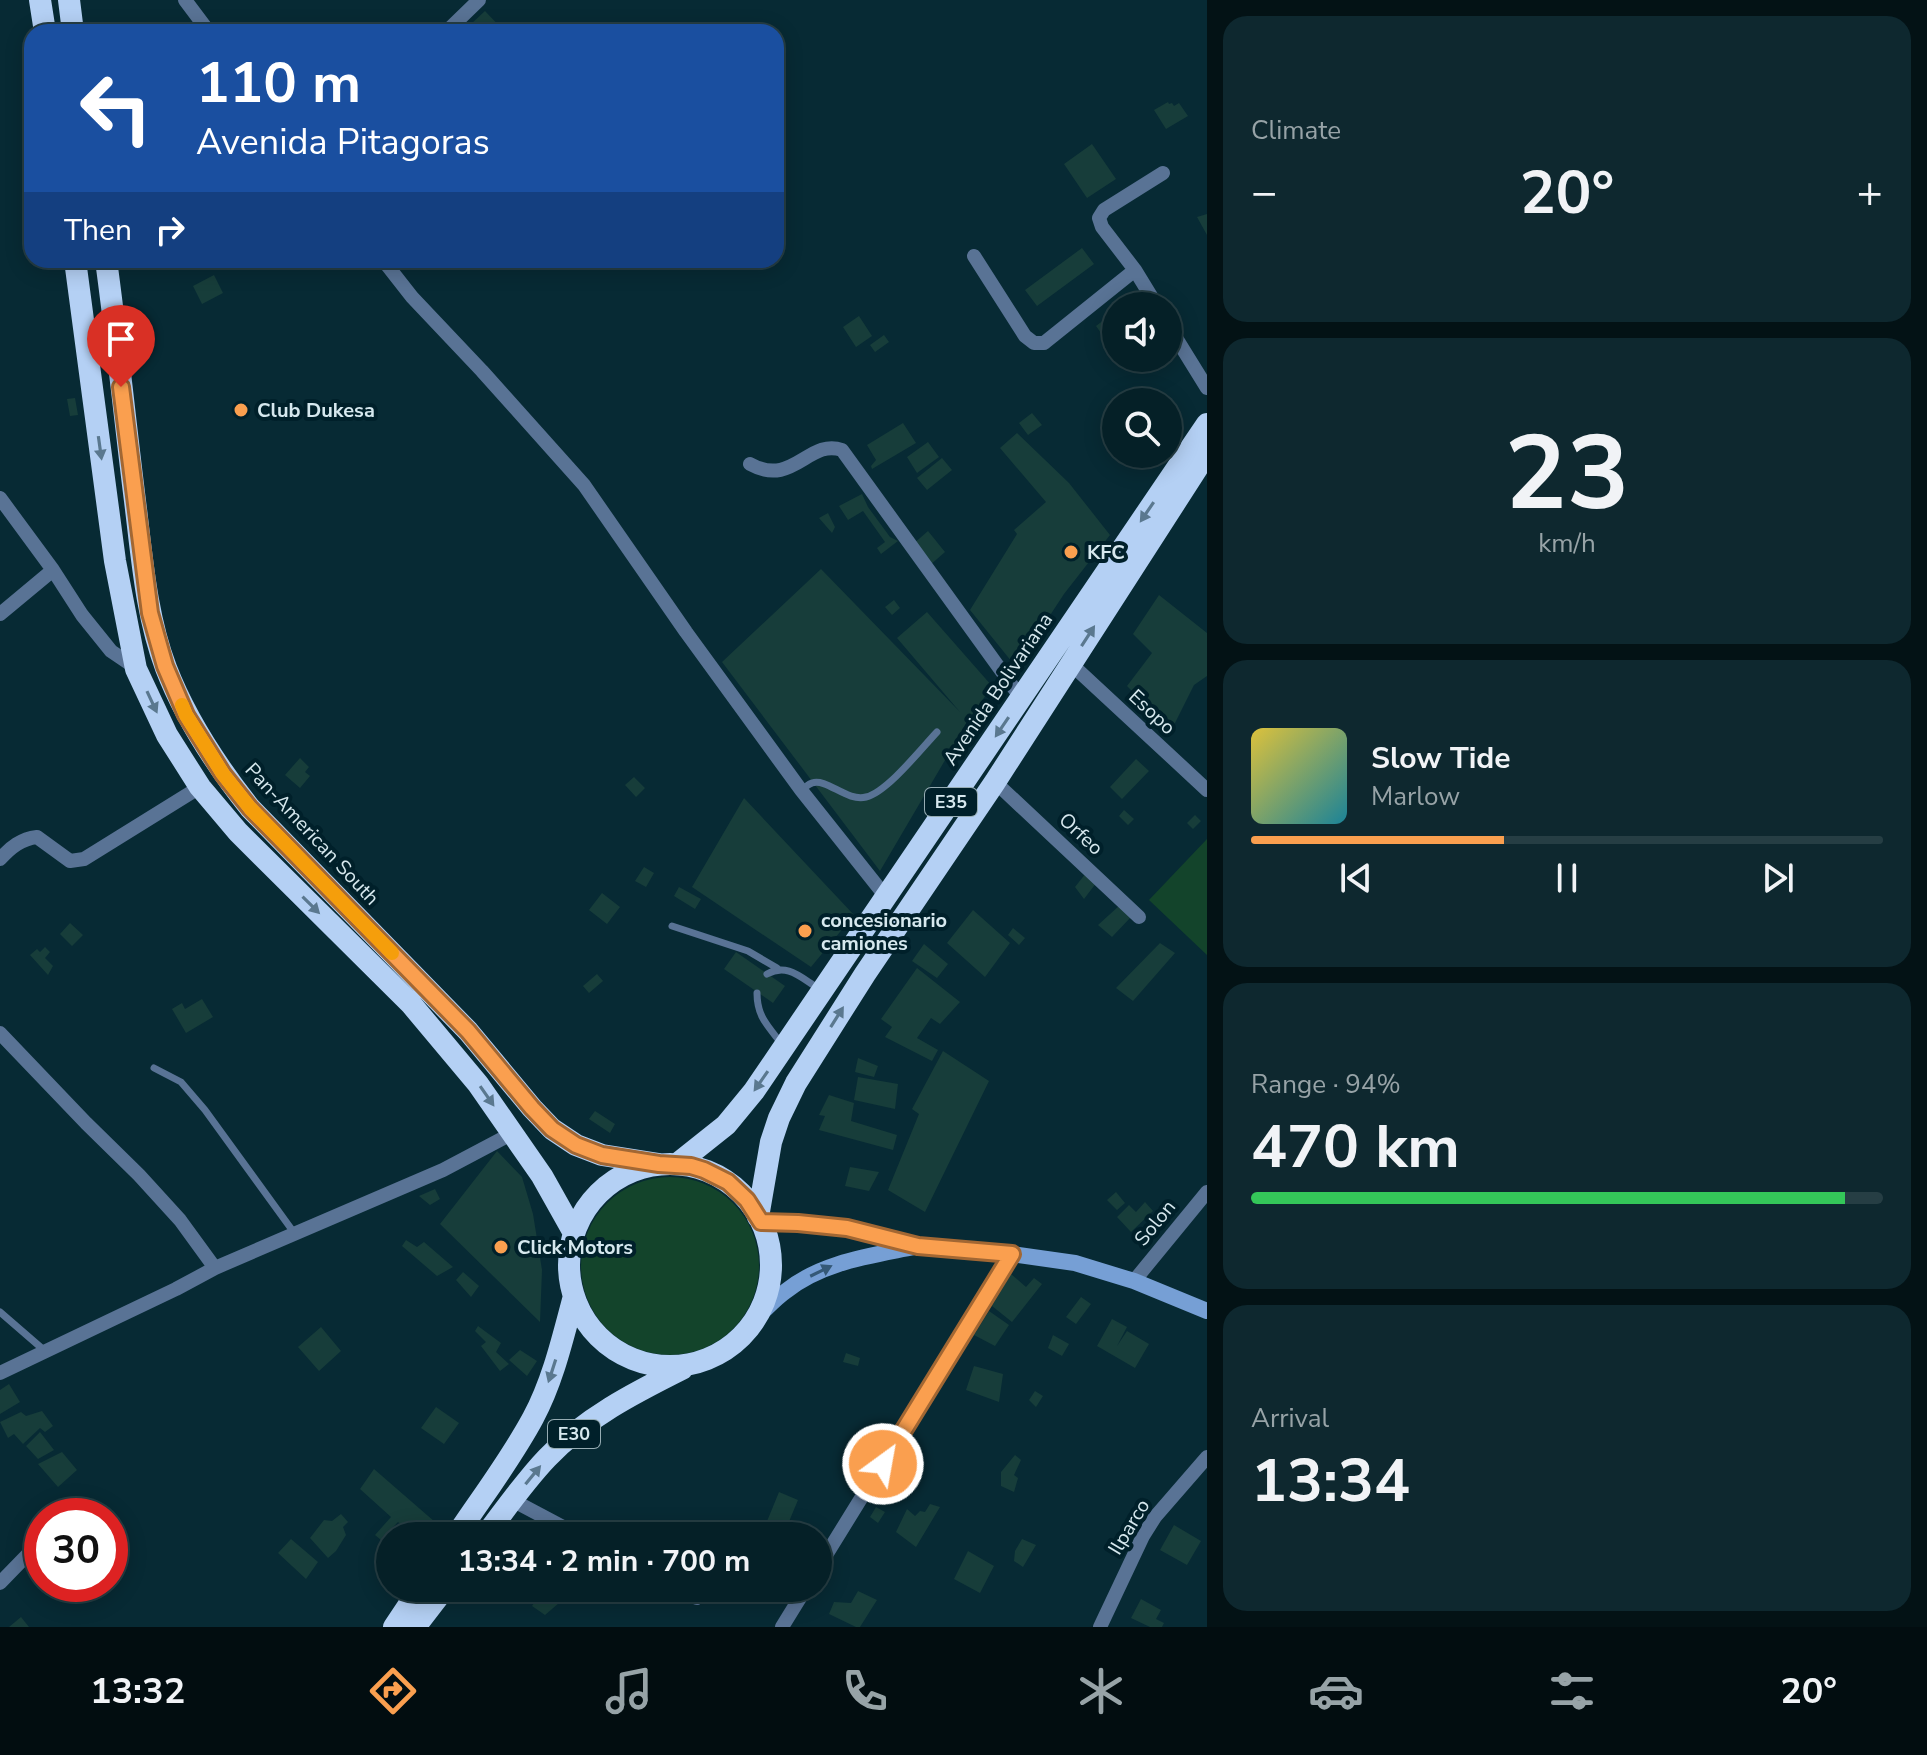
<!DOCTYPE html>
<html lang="en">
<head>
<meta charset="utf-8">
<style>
  body { margin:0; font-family:"Nunito Sans",sans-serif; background:#0e282f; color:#f1f3f6; height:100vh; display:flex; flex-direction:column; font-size:30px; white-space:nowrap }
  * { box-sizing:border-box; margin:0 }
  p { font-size:26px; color:#97a3a7 }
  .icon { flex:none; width:44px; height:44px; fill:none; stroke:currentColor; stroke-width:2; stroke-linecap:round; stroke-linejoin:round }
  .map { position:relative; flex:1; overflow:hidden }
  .side { display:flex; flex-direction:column; gap:16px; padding:16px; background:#031215; width:720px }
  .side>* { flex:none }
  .banner { position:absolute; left:24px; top:24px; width:760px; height:244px; border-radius:24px; box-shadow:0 4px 20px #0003,0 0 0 2px #263e44; background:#1a4fa0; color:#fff; overflow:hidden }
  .buttons { position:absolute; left:1102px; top:292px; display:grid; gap:16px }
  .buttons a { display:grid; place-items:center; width:80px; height:80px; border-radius:50%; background:#052027; box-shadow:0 4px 20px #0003,0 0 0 2px #263e44; font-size:40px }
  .speed { position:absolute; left:24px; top:1498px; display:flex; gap:16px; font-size:40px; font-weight:700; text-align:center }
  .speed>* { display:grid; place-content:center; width:104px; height:104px; border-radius:50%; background:#052027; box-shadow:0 4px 20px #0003,0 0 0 2px #263e44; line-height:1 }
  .speed .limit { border:12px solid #d22; background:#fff; color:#111 }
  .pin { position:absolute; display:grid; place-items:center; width:68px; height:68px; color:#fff; margin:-82px -34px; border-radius:50% 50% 50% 0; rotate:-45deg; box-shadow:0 0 8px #0007 }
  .pin .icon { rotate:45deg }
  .me { position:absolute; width:88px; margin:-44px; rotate:32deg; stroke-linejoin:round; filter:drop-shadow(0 0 6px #0008) }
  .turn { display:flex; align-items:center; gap:28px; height:168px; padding:0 40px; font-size:36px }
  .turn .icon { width:104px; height:104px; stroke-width:2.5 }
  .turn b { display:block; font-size:56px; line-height:68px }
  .then { display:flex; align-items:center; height:76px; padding:0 40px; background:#0003; gap:16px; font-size:30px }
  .big { font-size:60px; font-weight:700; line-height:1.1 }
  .side .card { flex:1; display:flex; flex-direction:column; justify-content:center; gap:12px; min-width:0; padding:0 28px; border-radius:24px; background:#0e282f }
  .side .dial { align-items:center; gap:0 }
  .dial b { font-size:104px; line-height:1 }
  .song { display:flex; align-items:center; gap:24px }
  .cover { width:96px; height:96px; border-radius:12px; background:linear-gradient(135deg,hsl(50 70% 55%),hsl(190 70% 35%)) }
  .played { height:8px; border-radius:4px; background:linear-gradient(90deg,#fa9f4f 40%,#263e44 40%) }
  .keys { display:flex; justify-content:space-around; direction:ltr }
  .heat { display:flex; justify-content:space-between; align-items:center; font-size:44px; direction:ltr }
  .charge { height:12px; border-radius:6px; background:linear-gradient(90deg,#34c759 94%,#263e44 0) }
  .trip { position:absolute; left:376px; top:1522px; width:456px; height:80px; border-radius:40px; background:#052027; box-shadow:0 4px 20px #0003,0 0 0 2px #263e44; font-weight:700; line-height:80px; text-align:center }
  .tabs { display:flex; height:128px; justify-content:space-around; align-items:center; background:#020d10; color:#97a3a7 }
  .tabs .icon { width:56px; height:56px }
  .tabs .on { color:#fa9f4f }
  .tabs b { font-size:36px; color:#f1f3f6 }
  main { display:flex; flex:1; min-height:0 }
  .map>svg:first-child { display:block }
  .green { fill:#13442b }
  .building { fill:#173d3a }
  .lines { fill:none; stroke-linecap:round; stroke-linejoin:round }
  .service { stroke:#597395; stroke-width:7 }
  .minor { stroke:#597395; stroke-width:14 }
  .secondary { stroke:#769fd5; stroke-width:16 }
  .trunk { stroke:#b4d0f4; stroke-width:22 }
  .oneway { fill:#5a788f }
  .oneway2 { fill:#355977 }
  .route-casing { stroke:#a26733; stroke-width:20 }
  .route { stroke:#fa9f4f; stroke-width:14 }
  .slow { stroke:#f59e0b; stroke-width:14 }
  .poi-dot { fill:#fa9f4f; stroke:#00202a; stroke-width:3 }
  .labels { text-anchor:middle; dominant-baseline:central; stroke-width:8; stroke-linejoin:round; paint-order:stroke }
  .shield { fill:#00202a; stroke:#96acb3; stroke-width:2 }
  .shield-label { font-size:18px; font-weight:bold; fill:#d6e8ee }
  .poi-label { font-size:20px; font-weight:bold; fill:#d6e8ee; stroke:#00202a; text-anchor:start }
  .street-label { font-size:20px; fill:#d6e8ee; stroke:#00202a }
</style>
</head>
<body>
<main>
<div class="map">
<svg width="1207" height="1627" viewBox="0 0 1207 1627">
  <rect width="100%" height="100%" fill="#072a34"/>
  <path class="green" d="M1207,839V955L1149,900Z
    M581 1266a89 89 0 1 1 178 0a89 89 0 1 1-178 0Z"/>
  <path class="building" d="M485,11L505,32H478L471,24Z
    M1168,102L1169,104L1172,103L1174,106L1179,103L1188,116L1166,129L1154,110Z
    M1092,144L1116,179L1087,198L1064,164Z
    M1207,214V235L1197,217Z
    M1082,248L1094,264L1037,306L1025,290Z
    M214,275L223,293L202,304L193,286Z
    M1113,313L1116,317V344L1111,347L1096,326Z
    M859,316L872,336L856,347L843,327Z
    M884,335L889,342L875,352L870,345Z
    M75,398L78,415L70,416L67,399Z
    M1032,413L1042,425L1028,435L1019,423Z
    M903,423L916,443L872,469L871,466L876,460L867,445Z
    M1017,433L1069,483L1110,535L1064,594L1016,667L970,610L1017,534L1014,530L1046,502L1000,448Z
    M928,442L939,457L917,473L907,457Z
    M942,458L952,470L927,490L917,478Z
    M862,494L868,507L890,537L898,541L881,554L877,548L885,542L863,511L848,520L839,506Z
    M828,513L835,527L832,533L819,518Z
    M928,531L945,552L929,566L912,545Z
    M821,569L960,712L897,638L927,612L992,686L968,721L880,871L722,662Z
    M1159,595L1207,633V676L1194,685L1171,731L1127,686L1152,653L1133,634Z
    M894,600L900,608L892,615L885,607Z
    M300,758L309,767L305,772L310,776L300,788L285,775Z
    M1136,759L1149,771L1122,799L1110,787Z
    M634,777L645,788L636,797L625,785Z
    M744,798L854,915L811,967L692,887Z
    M1124,810L1134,819L1128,825L1119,816Z
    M1195,815L1201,821L1193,829L1187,823Z
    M644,867L654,873L646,887L635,881Z
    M1086,873L1097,882L1084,899L1075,887Z
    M679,887L701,899L695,909L674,896Z
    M602,893L620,907L607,924L589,910Z
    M1120,905L1131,917L1112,937L1098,925Z
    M973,910L1010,943L985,977L947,943Z
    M70,923L83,935L72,946L60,934Z
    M1013,928L1025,938L1019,945L1008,935Z
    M1160,943L1175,953L1133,1001L1116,988Z
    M924,944L948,964L937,978L912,961Z
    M45,947L50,952L45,958L53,966L48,975L30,955L37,949L40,952Z
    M736,952L785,986L773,1003L724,969Z
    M917,968L960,1002L940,1024L931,1018L917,1038L938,1050L932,1061L885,1037L892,1027L881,1019Z
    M597,974L603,981L589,993L583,986Z
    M202,999L213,1017L186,1033L172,1009L182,1003L185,1009Z
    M943,1051L989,1081L925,1212L888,1190L919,1114L912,1109Z
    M858,1058L878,1066L874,1077L855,1072Z
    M858,1077L898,1084L895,1109L854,1100Z
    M829,1095L854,1103L851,1121L897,1135L893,1150L819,1130L825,1116L819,1115Z
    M595,1111L615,1124L610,1133L589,1119Z
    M497,1151L522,1177L533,1214L542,1270L540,1322L440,1224Z
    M850,1167L879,1172L869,1191L845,1186Z
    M435,1189L440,1199L430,1205L419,1196Z
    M1116,1192L1125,1203L1117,1210L1107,1200Z
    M1145,1202L1153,1211L1131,1232L1117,1217L1129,1205L1136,1212Z
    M406,1240L417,1247L424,1242L453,1267L437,1276L402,1246Z
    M463,1272L479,1286L471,1297L456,1280Z
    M1011,1274L1026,1287L1034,1278L1042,1284L1012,1322L992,1306Z
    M1081,1297L1091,1304L1076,1324L1066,1317Z
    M989,1311L1009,1325L995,1346L974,1335Z
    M1112,1319L1127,1327L1117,1346L1127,1331L1149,1344L1135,1368L1097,1346Z
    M478,1326L501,1343L496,1352L509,1364L500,1371L481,1346L486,1342L475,1331Z
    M321,1327L341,1351L319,1371L298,1347Z
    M1053,1335L1069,1344L1062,1356L1048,1348Z
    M520,1350L537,1361L527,1376L509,1360Z
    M846,1353L860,1358L858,1366L843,1362Z
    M974,1366L1003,1374L999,1402L966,1390Z
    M9,1384L20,1402L0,1414V1390Z
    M1035,1391L1043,1396L1036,1407L1029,1400Z
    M436,1407L459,1423L444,1444L421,1428Z
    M42,1411L53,1426L45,1432L40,1428L23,1444L14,1434L8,1438L0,1422L21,1412L26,1416Z
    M40,1432L54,1450L38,1459L26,1446Z
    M62,1452L77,1470L58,1487L38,1464Z
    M1015,1455L1021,1460L1014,1475L1018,1478L1014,1492L1001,1486V1472Z
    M374,1469L435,1522L425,1536H414L398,1522L381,1540L375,1535L391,1517L360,1489Z
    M779,1492L798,1500L783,1536L772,1530L770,1536H761Z
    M930,1504L940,1507L916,1547L896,1532L907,1509L915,1516L920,1511L925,1512Z
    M876,1507L885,1512L878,1523L870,1517Z
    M341,1514L348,1522L343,1527L346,1535L336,1551L328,1558L310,1538L324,1520L332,1521Z
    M439,1521L447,1528L442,1536H429Z
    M1174,1525L1201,1541L1187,1565L1160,1550Z
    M802,1526L820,1536H798Z
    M291,1539L318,1562L306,1579L278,1553Z
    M1022,1539L1036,1545L1023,1567L1014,1561L1015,1551Z
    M968,1551L994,1566L980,1593L954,1579Z
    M542,1591L559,1603L545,1615L532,1606Z
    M858,1591L877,1600L860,1627H856L829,1614L834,1602L851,1603Z
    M1141,1599L1161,1610L1156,1619L1164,1623L1162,1627H1150L1131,1618Z
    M21,1617L29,1627H9Z"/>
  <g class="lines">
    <path class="service" d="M801,790C805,788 808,784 812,783C827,778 847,802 866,797C887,792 921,749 937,732
      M672,926L748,951L777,968
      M767,974C787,963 800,977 818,988
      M757,993C757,1016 767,1025 781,1043
      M154,1068L181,1082L205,1110L295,1234
      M0,1312L45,1351"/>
    <path class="minor" d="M185,0L209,32
      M446,32L479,0
      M974,256L1025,336L1034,343H1044L1135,270
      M383,260L412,297L482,371L584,485L686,632L801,790L886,897
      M1157,306L1135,270L1102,227L1099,218L1104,210L1163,173
      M1168,325L1207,388
      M750,464C793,488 809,438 842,450L1021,698
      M0,498L53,570L82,615L111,651L136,668
      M0,614L53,570
      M1070,663L1207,790
      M995,782L1139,917
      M0,859C11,847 21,839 37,837L70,861L84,859L200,787
      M0,1033L86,1123L139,1175L180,1220L215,1268
      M1134,1281L1207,1192
      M0,1373L176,1289L215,1268L443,1170L513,1133
      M512,1500L580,1536
      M818,1568L1012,1254
      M0,1583L32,1550
      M678,1588L697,1598
      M782,1627L806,1588
      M1100,1627L1143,1536L1155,1517L1207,1457"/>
    <path class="secondary" d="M761,1222L798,1223L847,1228L918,1246L1012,1254L1075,1263L1134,1281L1207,1311
      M758,1316C767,1308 776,1298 786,1291C822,1262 870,1256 914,1247"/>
    <path class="trunk" d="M40,0L45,32
      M69,0L73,32
      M75,260L115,561L136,669L167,735L200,787L238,832L411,1004L478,1084L542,1176L574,1233
      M106,260C117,340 125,421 135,501C142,557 146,615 166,668C186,720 216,765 250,808L468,1031L532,1108L552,1129L576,1145L602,1155L659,1164
      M677,1164L726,1125L754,1091L1207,424
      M569 1265a101 101 0 1 1 202 0a101 101 0 1 1-202 0Z
      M758,1217L771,1142L779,1118L796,1083L865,974L995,782L1207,453
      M456,1536C482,1497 511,1459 533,1418C553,1381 563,1337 574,1296
      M485,1536C505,1510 524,1482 547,1458C585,1418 634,1393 682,1369
      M394,1627L420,1588
      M415,1627L445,1588"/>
  </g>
  <defs><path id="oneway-solid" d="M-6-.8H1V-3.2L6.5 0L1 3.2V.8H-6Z" transform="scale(2)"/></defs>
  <g class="oneway">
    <use href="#oneway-solid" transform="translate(100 448) rotate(82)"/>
    <use href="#oneway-solid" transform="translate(1147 512) rotate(124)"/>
    <use href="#oneway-solid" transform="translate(1088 636) rotate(-57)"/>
    <use href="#oneway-solid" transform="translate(152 702) rotate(65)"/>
    <use href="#oneway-solid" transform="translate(1002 727) rotate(124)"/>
    <use href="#oneway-solid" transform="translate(311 905) rotate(45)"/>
    <use href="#oneway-solid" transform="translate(837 1017) rotate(-58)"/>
    <use href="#oneway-solid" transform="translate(761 1081) rotate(125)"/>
    <use href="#oneway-solid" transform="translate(487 1096) rotate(55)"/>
    <use href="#oneway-solid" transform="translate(552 1371) rotate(108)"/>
    <use href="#oneway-solid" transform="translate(533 1475) rotate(-51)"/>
  </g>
  <use class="oneway2" href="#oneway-solid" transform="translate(821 1271) rotate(-26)"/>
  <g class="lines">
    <defs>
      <path id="route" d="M121,387L150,613L165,666L186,715L223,774L250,808L468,1031L532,1108L552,1129L576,1145L602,1155L659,1164L691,1166L704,1170L728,1182L747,1200L761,1222L798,1223L847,1228L918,1246L1012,1254L883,1464"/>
    </defs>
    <use href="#route" class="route-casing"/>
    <use href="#route" class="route"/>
    <path class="slow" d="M182,705L186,715L223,774L250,808L392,953"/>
  </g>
  <g class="poi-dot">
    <circle cx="241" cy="410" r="8"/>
    <circle cx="1071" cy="552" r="8"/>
    <circle cx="805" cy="931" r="8"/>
    <circle cx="501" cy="1247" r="8"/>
  </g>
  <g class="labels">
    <g class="shield">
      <rect x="925" y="788" width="52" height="28" rx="6"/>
      <rect x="548" y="1420" width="52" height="28" rx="6"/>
    </g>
    <g class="shield-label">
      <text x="951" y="802">E35</text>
      <text x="574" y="1434">E30</text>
    </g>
    <g class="poi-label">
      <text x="257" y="410">Club Dukesa</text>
      <text x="1087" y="552">KFC</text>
      <text x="821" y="920">concesionario<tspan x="821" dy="23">camiones</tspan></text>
      <text x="517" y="1247">Click Motors</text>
    </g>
    <g class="street-label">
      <text transform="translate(998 689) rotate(-56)">Avenida Bolivariana</text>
      <text transform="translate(1152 712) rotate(43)">Esopo</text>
      <text transform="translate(312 834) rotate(47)">Pan-American South</text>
      <text transform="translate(1081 834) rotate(43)">Orfeo</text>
      <text transform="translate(1155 1223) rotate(-51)">Solon</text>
      <text transform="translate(1129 1527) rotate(-59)">Ilparco</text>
    </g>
  </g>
</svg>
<div class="buttons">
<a><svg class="icon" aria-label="sound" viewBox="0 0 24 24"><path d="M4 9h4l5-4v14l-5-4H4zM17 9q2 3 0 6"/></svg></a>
<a><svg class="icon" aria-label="search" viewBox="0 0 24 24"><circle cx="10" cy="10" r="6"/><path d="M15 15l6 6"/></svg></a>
</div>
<div class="speed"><div class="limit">30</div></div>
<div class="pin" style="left:121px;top:387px;background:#d93025"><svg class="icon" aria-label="arrive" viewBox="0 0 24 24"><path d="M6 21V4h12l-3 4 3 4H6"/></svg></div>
<svg class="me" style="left:883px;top:1464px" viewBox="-20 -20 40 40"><circle r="17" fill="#fa9f4f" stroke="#fff" stroke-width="3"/><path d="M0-11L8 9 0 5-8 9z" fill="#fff"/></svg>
<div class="trip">13:34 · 2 min · 700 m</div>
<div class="banner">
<div class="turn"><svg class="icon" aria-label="left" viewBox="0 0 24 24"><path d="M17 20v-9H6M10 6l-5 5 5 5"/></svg><div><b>110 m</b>Avenida Pitagoras</div></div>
<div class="then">Then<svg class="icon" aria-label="right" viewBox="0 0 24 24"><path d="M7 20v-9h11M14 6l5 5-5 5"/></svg></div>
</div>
</div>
<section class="side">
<div class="card"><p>Climate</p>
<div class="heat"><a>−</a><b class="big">20°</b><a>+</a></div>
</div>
<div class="card dial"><b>23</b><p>km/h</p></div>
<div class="card">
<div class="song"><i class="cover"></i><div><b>Slow Tide</b><p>Marlow</p></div></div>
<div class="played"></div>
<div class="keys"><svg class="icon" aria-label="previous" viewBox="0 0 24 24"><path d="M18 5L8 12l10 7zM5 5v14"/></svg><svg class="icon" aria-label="pause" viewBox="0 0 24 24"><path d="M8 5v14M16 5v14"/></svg><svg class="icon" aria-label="next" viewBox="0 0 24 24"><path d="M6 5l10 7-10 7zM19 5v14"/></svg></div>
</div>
<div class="card"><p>Range · 94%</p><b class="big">470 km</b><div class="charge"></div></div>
<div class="card"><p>Arrival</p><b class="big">13:34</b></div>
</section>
</main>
<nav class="tabs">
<b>13:32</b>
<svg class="icon on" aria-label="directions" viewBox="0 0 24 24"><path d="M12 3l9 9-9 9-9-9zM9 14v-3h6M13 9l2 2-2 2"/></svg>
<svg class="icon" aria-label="music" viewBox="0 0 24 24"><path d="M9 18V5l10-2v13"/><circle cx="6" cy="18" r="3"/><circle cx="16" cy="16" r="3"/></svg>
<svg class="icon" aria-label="phone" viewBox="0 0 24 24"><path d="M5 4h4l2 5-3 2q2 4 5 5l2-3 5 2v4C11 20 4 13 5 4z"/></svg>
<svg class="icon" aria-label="climate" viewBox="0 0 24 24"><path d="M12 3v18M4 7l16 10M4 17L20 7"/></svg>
<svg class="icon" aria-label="car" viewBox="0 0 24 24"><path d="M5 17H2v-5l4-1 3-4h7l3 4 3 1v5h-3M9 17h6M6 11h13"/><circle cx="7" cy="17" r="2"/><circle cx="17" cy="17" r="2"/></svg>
<svg class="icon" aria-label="filters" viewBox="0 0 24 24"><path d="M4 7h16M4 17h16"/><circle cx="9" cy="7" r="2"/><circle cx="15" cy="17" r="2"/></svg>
<b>20°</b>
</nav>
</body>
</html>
